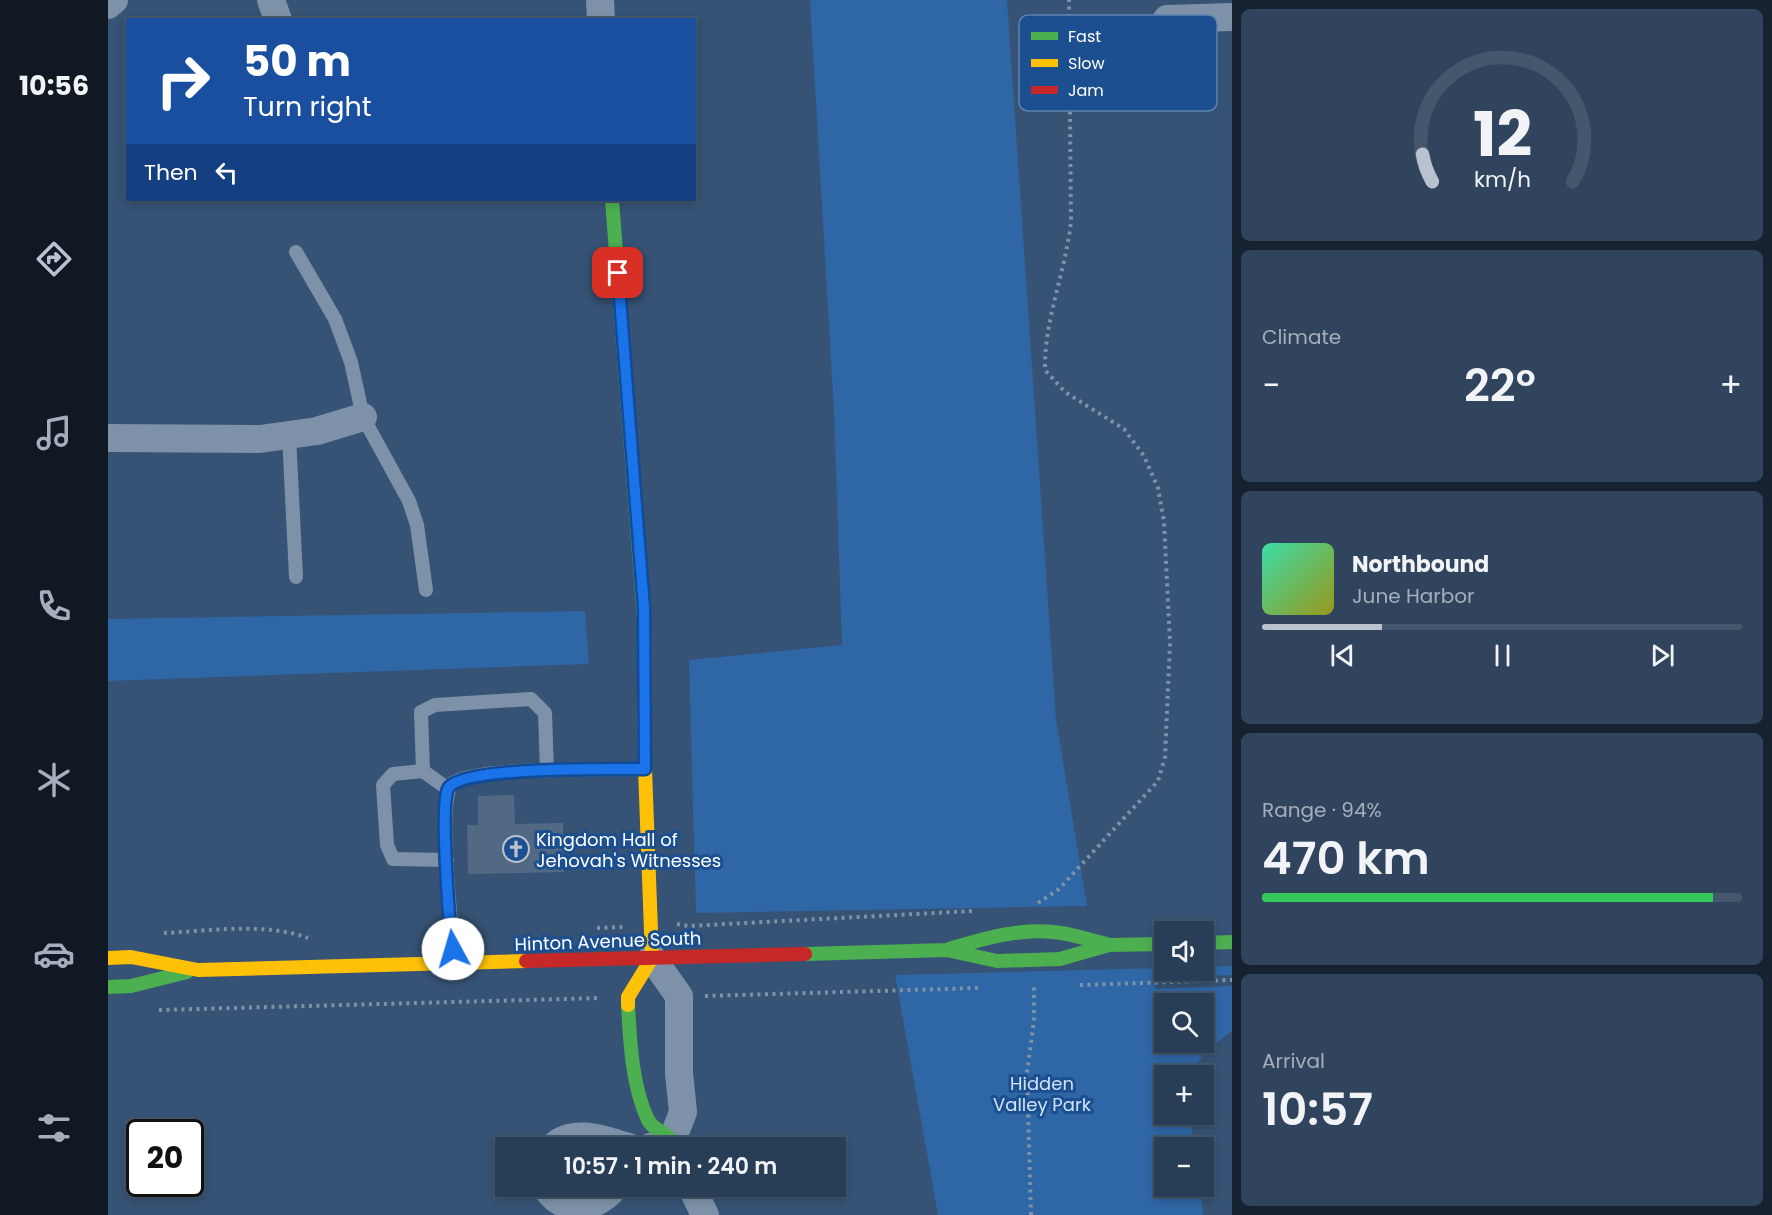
<!DOCTYPE html>
<html lang="en">
<head>
<meta charset="utf-8">
<style>
  body { margin:0; font-family:Poppins,sans-serif; background:#30455d; color:#f1f3f6; height:100vh; display:flex; flex-direction:column; font-size:22px; white-space:nowrap }
  * { box-sizing:border-box; margin:0 }
  p { font-size:20px; color:#a5aeba }
  .icon { flex:none; width:33px; height:33px; fill:none; stroke:currentColor; stroke-width:2; stroke-linecap:round; stroke-linejoin:round }
  .map { position:relative; flex:1; overflow:hidden }
  .details { display:flex; flex-direction:column; gap:9px; padding:9px; background:#162230; width:540px }
  .details>* { flex:none }
  .guide { position:absolute; left:18px; top:18px; width:570px; height:183px; border-radius:0px; box-shadow:0 3px 9px #0003,0 0 0 2px #44576d; background:#1a4fa0; color:#fff; overflow:hidden }
  .controls { position:absolute; left:1046px; top:921px; display:grid; gap:12px }
  .controls a { display:grid; place-items:center; width:60px; height:60px; border-radius:0px; background:#283e57; box-shadow:0 3px 9px #0003,0 0 0 2px #44576d; font-size:30px }
  .speed { position:absolute; left:18px; top:1119px; display:flex; gap:12px; font-size:30px; font-weight:700; text-align:center }
  .speed>* { display:grid; place-content:center; width:78px; height:78px; border-radius:50%; background:#283e57; box-shadow:0 3px 9px #0003,0 0 0 2px #44576d; line-height:1 }
  .speed .limit { border:3px solid #111; border-radius:9px; background:#fff; color:#111 }
  .pin { position:absolute; display:grid; place-items:center; width:51px; height:51px; color:#fff; margin:-26px; border-radius:12px; box-shadow:0 3px 9px #0006 }
  .me { position:absolute; width:66px; margin:-33px; rotate:354deg; stroke-linejoin:round; filter:drop-shadow(0 0 4px #0008) }
  .turn { display:flex; align-items:center; gap:21px; height:126px; padding:0 18px; font-size:27px }
  .turn .icon { width:78px; height:78px; stroke-width:2.5 }
  .turn b { display:block; font-size:42px; line-height:51px }
  .then { display:flex; align-items:center; height:57px; padding:0 18px; background:#0003; gap:12px; font-size:22px }
  .big { font-size:45px; font-weight:600; line-height:1.1 }
  .details .tile { flex:1; display:flex; flex-direction:column; justify-content:center; gap:9px; min-width:0; padding:0 21px; border-radius:9px; background:#30455d }
  .details .dial { align-items:center; gap:0 }
  .dial svg { height:156px; overflow:visible; fill:none; stroke:#44576d; stroke-width:7; stroke-linecap:round; text-anchor:middle }
  .dial text { fill:#f1f3f6; stroke:none }
  .song { display:flex; align-items:center; gap:18px }
  .cover { width:72px; height:72px; border-radius:9px; background:linear-gradient(135deg,hsl(160 70% 55%),hsl(60 70% 35%)) }
  .played { height:6px; border-radius:3px; background:linear-gradient(90deg,#b9c2ce 25%,#44576d 25%) }
  .keys { display:flex; justify-content:space-around; direction:ltr }
  .heat { display:flex; justify-content:space-between; align-items:center; font-size:33px; direction:ltr }
  .charge { height:9px; border-radius:4px; background:linear-gradient(90deg,#34c759 94%,#44576d 0) }
  .trip { position:absolute; left:387px; top:1137px; width:351px; height:60px; border-radius:0px; background:#283e57; box-shadow:0 3px 9px #0003,0 0 0 2px #44576d; font-weight:600; line-height:60px; text-align:center }
  main { display:flex; flex:1; min-height:0 }
  .menu { display:flex; flex-direction:column; width:108px; justify-content:space-around; align-items:center; background:#101923; color:#a5aeba }
  .menu .icon { width:42px; height:42px }
  .menu .current { color:#b9c2ce }
  .menu b { font-size:27px; color:#f1f3f6 }
  .map>svg:first-child { display:block }
  .green { fill:#2f66a5; fill-rule:evenodd }
  .building { fill:#526984 }
  .lines { fill:none; stroke-linecap:round; stroke-linejoin:round }
  .path { stroke:#7d92a8; stroke-width:4; stroke-dasharray:3 4.5; stroke-linecap:butt }
  .lane { stroke:#7d92a8; stroke-width:14 }
  .street { stroke:#7d92a8; stroke-width:28 }
  .fast { stroke:#4caf50; stroke-width:14 }
  .slow { stroke:#ffc107; stroke-width:14 }
  .jam { stroke:#c62828; stroke-width:14 }
  .route-casing { stroke:#114b97; stroke-width:15 }
  .route { stroke:#1a73e8; stroke-width:10 }
  .labels { text-anchor:middle; dominant-baseline:central; stroke-width:6; stroke-linejoin:round; paint-order:stroke }
  .poi-label { font-size:18px; fill:#fff; stroke:#1b4f8f; text-anchor:start }
  .street-label { font-size:18px; fill:#fff; stroke:#1b4f8f }
  .park-label { font-size:18px; fill:#cfe3fa; stroke:#1b4f8f }
  .key { fill:#1b4f8f; stroke:#5f84b1; stroke-width:1.5 }
  .key-label { font-size:16px; fill:#fff }
</style>
</head>
<body>
<main>
<nav class="menu">
<b>10:56</b>
<svg class="icon current" aria-label="directions" viewBox="0 0 24 24"><path d="M12 3l9 9-9 9-9-9zM9 14v-3h6M13 9l2 2-2 2"/></svg>
<svg class="icon" aria-label="music" viewBox="0 0 24 24"><path d="M9 18V5l10-2v13"/><circle cx="6" cy="18" r="3"/><circle cx="16" cy="16" r="3"/></svg>
<svg class="icon" aria-label="phone" viewBox="0 0 24 24"><path d="M5 4h4l2 5-3 2q2 4 5 5l2-3 5 2v4C11 20 4 13 5 4z"/></svg>
<svg class="icon" aria-label="climate" viewBox="0 0 24 24"><path d="M12 3v18M4 7l16 10M4 17L20 7"/></svg>
<svg class="icon" aria-label="car" viewBox="0 0 24 24"><path d="M5 17H2v-5l4-1 3-4h7l3 4 3 1v5h-3M9 17h6M6 11h13"/><circle cx="7" cy="17" r="2"/><circle cx="17" cy="17" r="2"/></svg>
<svg class="icon" aria-label="filters" viewBox="0 0 24 24"><path d="M4 7h16M4 17h16"/><circle cx="9" cy="7" r="2"/><circle cx="15" cy="17" r="2"/></svg>
</nav>
<div class="map">
<svg width="1124" height="1215" viewBox="0 0 1124 1215">
  <rect width="100%" height="100%" fill="#365274"/>
  <path class="green" d="M702,0H899L948,719L979,906L588,913L581,660L734,645L726,412Z
    M477,611L481,664L0,681V619Z
    M1124,966V975L1045,978L1048,989L1124,986V1031L1095,1054L1083,1075L1056,1076V1114L1082,1115L1086,1147L1056,1148V1186L1092,1187L1095,1215H830L787,975L1056,968V970H1095V967ZM1056,1004H1095V1042H1056Z"/>
  <path class="building" d="M406,795L407,824L455,823L456,872L360,874L359,825H370V796Z"/>
  <g class="lines">
    <path class="path" d="M930,903L951,889L1050,781L1057,757L1062,643L1056,521L1050,488L1036,456L1016,429L957,392L937,370C936,319 958,271 963,221L961,0
      M569,924L581,926L864,911
      M489,928L515,927
      M56,933C102,931 156,922 200,938
      M972,985L1124,980
      M597,996L871,988
      M51,1010L493,998
      M923,1215L919,1073L926,1020V987"/>
    <path class="lane" d="M188,252L227,319L243,362L255,417L301,501L309,525L318,590
      M181,435L188,577
      M315,771L285,774L275,785L279,845L285,859L339,860
      M340,789L315,771L313,712L327,705L423,699L437,713L439,771
      M348,963C344,938 328,795 345,783C368,766 502,770 536,769"/>
    <path class="street" d="M163,0L170,20
      M492,0L493,20
      M0,5L6,0
      M1059,19L1124,17
      M0,438L152,439L209,431L255,417
      M444,1148C465,1126 499,1141 524,1148
      M540,1148L565,1138L575,1112L571,1073V996L544,958
      M437,1186C455,1215 486,1211 508,1186
      M583,1186L597,1215"/>
    <path class="fast" d="M504,200L536,619
      M1095,943L1124,942
      M841,949C877,938 915,927 953,933C968,935 984,941 999,944
      M697,954L839,950L889,961L952,959L1001,945L1056,944
      M0,987L23,986L79,972
      M520,1005C522,1042 524,1086 540,1120C546,1132 563,1132 568,1148"/>
    <path class="slow" d="M0,958L23,957L90,970L418,961
      M520,1005V997L544,958L537,769L536,619"/>
    <path class="jam" d="M418,961L697,954"/>
  </g>
  <g class="lines">
    <defs>
      <path id="route" d="M345,949C341,924 332,807 340,789C350,766 508,769 537,769L536,608L510,273"/>
    </defs>
    <use href="#route" class="route-casing"/>
    <use href="#route" class="route"/>
  </g>
  <defs>
    <symbol id="church-ring" viewBox="-11 -11 22 22"><circle r="9.5" fill="#1b4f8f" stroke="#b9c2ce" stroke-width="1.5"/><path d="M-1.2-6h2.4v3.5h3.3v2.4h-3.3V6h-2.4V-.1h-3.3v-2.4h3.3Z" fill="#b9c2ce"/></symbol>
  </defs>
  <g fill-rule="evenodd">
    <use href="#church-ring" x="393" y="834" width="30" height="30"/>
  </g>
  <g class="labels">
    <g class="poi-label">
      <text x="428" y="839">Kingdom Hall of<tspan x="428" dy="21">Jehovah's Witnesses</tspan></text>
    </g>
    <g class="street-label">
      <text transform="translate(500 941) rotate(-2)">Hinton Avenue South</text>
    </g>
    <g class="park-label">
      <text x="934" y="1083">Hidden<tspan x="934" dy="21">Valley Park</tspan></text>
    </g>
  </g>
  <rect x="911" y="15" width="198" height="96" rx="9" class="key"/>
  <rect x="923" y="32" width="27" height="8" fill="#4caf50"/>
  <rect x="923" y="59" width="27" height="8" fill="#ffc107"/>
  <rect x="923" y="86" width="27" height="8" fill="#c62828"/>
  <g class="key-label">
    <text x="960" y="42">Fast</text>
    <text x="960" y="69">Slow</text>
    <text x="960" y="96">Jam</text>
  </g>
</svg>
<div class="controls">
<a><svg class="icon" aria-label="sound" viewBox="0 0 24 24"><path d="M4 9h4l5-4v14l-5-4H4zM17 9q2 3 0 6"/></svg></a>
<a><svg class="icon" aria-label="search" viewBox="0 0 24 24"><circle cx="10" cy="10" r="6"/><path d="M15 15l6 6"/></svg></a>
<a>+</a>
<a>−</a>
</div>
<div class="speed"><div class="limit">20</div></div>
<div class="pin" style="left:510px;top:273px;background:#d93025"><svg class="icon" aria-label="arrive" viewBox="0 0 24 24"><path d="M6 21V4h12l-3 4 3 4H6"/></svg></div>
<svg class="me" style="left:345px;top:949px" viewBox="-20 -20 40 40"><circle r="19" fill="#fff"/><path d="M0-13L10 11 0 6-10 11z" fill="#1a73e8"/></svg>
<div class="trip">10:57 · 1 min · 240 m</div>
<div class="guide">
<div class="turn"><svg class="icon" aria-label="right" viewBox="0 0 24 24"><path d="M7 20v-9h11M14 6l5 5-5 5"/></svg><div><b>50 m</b>Turn right</div></div>
<div class="then">Then<svg class="icon" aria-label="left" viewBox="0 0 24 24"><path d="M17 20v-9H6M10 6l-5 5 5 5"/></svg></div>
</div>
</div>
<section class="details">
<div class="tile dial"><svg viewBox="0 0 100 80">
<path d="M14 69A42 42 0 1 1 86 69"/>
<path d="M14 69A42 42 0 0 1 9 55" stroke="#b9c2ce"/>
<text x="50" y="56" font-size="32" font-weight="700">12</text>
<text x="50" y="72" font-size="11">km/h</text>
</svg></div>
<div class="tile"><p>Climate</p>
<div class="heat"><a>−</a><b class="big">22°</b><a>+</a></div>
</div>
<div class="tile">
<div class="song"><i class="cover"></i><div><b>Northbound</b><p>June Harbor</p></div></div>
<div class="played"></div>
<div class="keys"><svg class="icon" aria-label="previous" viewBox="0 0 24 24"><path d="M18 5L8 12l10 7zM5 5v14"/></svg><svg class="icon" aria-label="pause" viewBox="0 0 24 24"><path d="M8 5v14M16 5v14"/></svg><svg class="icon" aria-label="next" viewBox="0 0 24 24"><path d="M6 5l10 7-10 7zM19 5v14"/></svg></div>
</div>
<div class="tile"><p>Range · 94%</p><b class="big">470 km</b><div class="charge"></div></div>
<div class="tile"><p>Arrival</p><b class="big">10:57</b></div>
</section>
</main>
</body>
</html>
